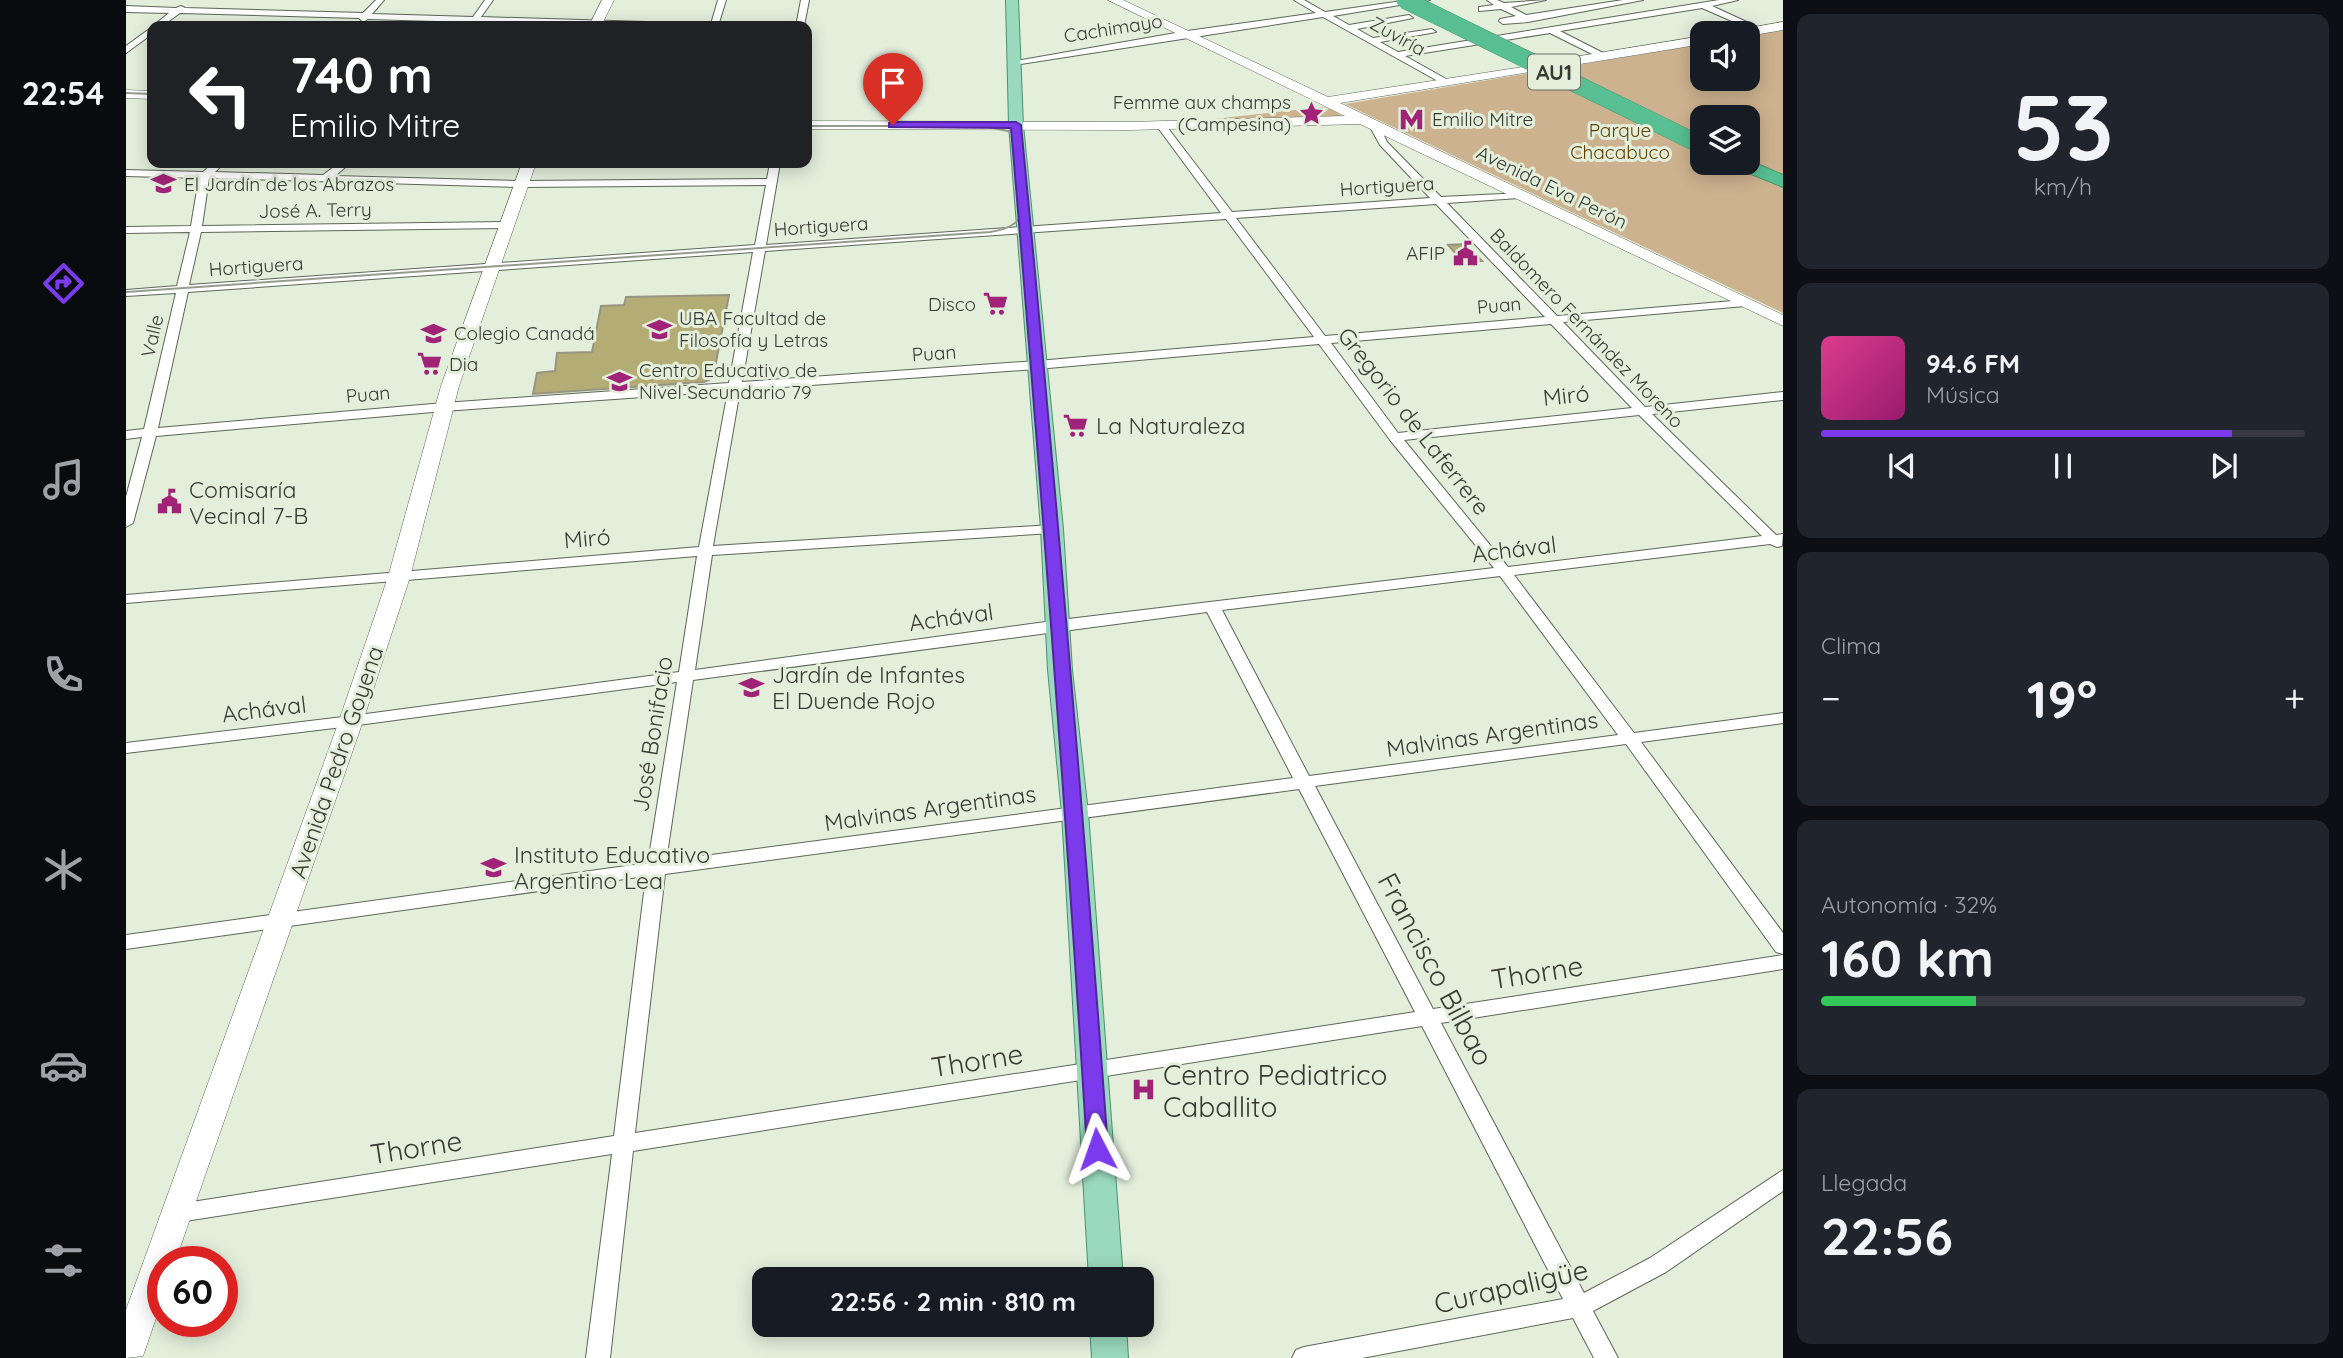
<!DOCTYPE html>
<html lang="es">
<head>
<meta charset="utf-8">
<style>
  body { margin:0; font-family:Quicksand,sans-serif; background:#20242c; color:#f1f3f6; height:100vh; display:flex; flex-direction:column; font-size:26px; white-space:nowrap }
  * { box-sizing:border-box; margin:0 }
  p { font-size:23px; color:#9ea1a6 }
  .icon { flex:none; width:38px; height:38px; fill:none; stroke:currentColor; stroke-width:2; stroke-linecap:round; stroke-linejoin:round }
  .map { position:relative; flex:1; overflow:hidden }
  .details { display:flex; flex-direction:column; gap:14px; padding:14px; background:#0d0f14; width:560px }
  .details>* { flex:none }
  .banner { position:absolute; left:21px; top:21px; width:665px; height:147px; border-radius:14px; box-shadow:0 4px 18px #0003; background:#202124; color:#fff; overflow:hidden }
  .fabs { position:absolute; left:1564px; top:21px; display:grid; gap:14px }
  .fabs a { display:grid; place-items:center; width:70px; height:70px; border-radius:14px; background:#171b24; box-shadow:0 4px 18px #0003; font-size:35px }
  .speed { position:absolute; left:21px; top:1246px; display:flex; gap:14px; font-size:35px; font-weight:700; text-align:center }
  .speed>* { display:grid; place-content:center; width:91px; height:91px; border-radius:50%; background:#171b24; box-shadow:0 4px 18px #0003; line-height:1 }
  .speed .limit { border:10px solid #d22; background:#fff; color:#111 }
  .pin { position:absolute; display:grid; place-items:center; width:60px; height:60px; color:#fff; margin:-72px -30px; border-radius:50% 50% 50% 0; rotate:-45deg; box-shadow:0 0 7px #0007 }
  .pin .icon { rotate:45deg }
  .me { position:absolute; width:77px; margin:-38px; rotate:356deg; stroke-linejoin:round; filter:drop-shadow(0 0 5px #0008) }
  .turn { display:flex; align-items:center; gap:24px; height:147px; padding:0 28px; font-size:32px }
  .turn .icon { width:91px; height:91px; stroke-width:2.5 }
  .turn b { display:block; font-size:49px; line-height:60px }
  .big { font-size:52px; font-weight:700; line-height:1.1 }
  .details .card { flex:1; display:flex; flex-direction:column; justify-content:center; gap:10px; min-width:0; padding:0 24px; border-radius:14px; background:#20242c }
  .details .dial { align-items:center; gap:0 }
  .dial b { font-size:91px; line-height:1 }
  .song { display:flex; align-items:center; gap:21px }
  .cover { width:84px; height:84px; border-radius:10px; background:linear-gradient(135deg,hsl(330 70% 55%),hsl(320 70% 35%)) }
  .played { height:7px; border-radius:4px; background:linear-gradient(90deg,#7c3aed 85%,#363941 85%) }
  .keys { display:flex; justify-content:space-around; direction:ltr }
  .heat { display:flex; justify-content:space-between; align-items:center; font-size:38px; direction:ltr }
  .charge { height:10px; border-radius:5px; background:linear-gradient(90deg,#34c759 32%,#363941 0) }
  .trip { position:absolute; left:626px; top:1267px; width:402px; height:70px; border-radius:14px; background:#171b24; box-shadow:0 4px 18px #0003; font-weight:700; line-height:70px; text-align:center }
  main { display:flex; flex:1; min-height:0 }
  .menu { display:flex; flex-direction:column; width:126px; justify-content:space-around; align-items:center; background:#090b0e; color:#9ea1a6 }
  .menu .icon { width:49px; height:49px }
  .menu .on { color:#7c3aed }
  .menu b { font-size:32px; color:#f1f3f6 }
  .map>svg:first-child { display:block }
  .green { fill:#cdb28f; fill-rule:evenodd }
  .building { fill:#b3ad75; stroke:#979582; stroke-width:2 }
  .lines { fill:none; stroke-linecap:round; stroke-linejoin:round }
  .secondary-tunnel { stroke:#c1caba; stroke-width:13; stroke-dasharray:13 7; stroke-linecap:butt }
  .street-casing { stroke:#5d6757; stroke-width:2 }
  .secondary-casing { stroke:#5d6757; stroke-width:1 }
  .primary-casing { stroke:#4c9170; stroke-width:2 }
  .highway-casing { stroke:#4c9170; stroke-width:2 }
  .street { fill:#fff; fill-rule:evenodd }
  .secondary { fill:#fff; fill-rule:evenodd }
  .primary { fill:#9ad9bd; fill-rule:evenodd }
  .highway { fill:#57bf91; fill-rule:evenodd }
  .tram { stroke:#949c8e; stroke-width:2 }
  .highway-bridge-casing { stroke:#4c9170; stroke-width:18; stroke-linecap:butt }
  .highway-bridge { stroke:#57bf91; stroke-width:17 }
  .route { fill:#7c3aed; stroke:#51269a; stroke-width:2 }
  .labels { text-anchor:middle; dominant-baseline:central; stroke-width:6; stroke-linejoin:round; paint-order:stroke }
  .far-street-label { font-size:19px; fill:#373b34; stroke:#e3eedb }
  .far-poi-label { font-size:19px; fill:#373b34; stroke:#e3eedb; text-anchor:start }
  .far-park-label { font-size:19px; fill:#623f01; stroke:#e3eedb }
  .shield { fill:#e3eedb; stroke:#6b7166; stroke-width:2 }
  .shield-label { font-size:21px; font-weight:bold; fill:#373b34 }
  .street-label { font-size:23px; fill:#373b34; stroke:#e3eedb }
  .poi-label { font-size:23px; fill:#373b34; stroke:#e3eedb; text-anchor:start }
  .near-street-label { font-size:28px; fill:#373b34; stroke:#e3eedb }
  .near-poi-label { font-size:28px; fill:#373b34; stroke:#e3eedb; text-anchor:start }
</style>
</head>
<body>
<main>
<nav class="menu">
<b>22:54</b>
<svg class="icon on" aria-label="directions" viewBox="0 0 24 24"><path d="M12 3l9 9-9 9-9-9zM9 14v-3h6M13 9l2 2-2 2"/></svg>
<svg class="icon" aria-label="music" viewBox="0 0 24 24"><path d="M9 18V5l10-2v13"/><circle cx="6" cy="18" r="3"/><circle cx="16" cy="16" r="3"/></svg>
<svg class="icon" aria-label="phone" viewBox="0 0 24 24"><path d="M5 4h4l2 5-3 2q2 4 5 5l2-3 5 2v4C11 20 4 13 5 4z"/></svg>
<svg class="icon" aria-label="climate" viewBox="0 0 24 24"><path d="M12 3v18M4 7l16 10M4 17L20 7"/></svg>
<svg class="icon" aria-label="car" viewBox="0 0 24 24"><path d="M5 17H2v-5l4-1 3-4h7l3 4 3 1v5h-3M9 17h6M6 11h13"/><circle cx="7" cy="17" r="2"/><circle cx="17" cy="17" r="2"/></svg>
<svg class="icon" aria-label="filters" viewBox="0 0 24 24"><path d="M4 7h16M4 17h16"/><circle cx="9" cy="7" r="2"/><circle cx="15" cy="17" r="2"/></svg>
</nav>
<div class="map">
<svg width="1657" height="1358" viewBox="0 0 1657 1358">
  <rect width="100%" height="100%" fill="#e3eedb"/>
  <path class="green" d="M1657,30V313L1219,104L1577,44V79H1622V36ZM1577,117H1622V163H1577Z
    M1194,107L1205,108L1216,116L1053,123Z"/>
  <path class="building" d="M1340,244L1356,261L1338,263L1322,245Z
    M603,295L587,378L578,382L407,394L411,373L429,371L431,353L466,352L475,306L498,305L500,297Z"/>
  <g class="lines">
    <path class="secondary-tunnel" d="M1399,69L1448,61"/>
    <defs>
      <path id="street" d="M250,0H258L246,14L347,17L359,0H367L355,17L585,24L592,0H600L592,26L351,22L348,26H340L343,22L242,19L237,22L233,18L54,13L36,26H27L43,13L0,12V6L50,8L55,6L59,8L237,13Z
        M675,0H683L678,26H670Z
        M1168,0H1178L1199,12L1283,0H1304L1207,16L1223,25L1283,15L1287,18L1231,29L1247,38L1306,29L1310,32L1254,42L1272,52L1593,0H1612L1586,6L1638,30L1631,32L1576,8L1434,31L1479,54L1480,56L1476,59L1424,33L1279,56L1322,80V84L1319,85L1197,17L888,65L884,62L1061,31L1190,13Z
        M1361,0H1371L1378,3L1420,0L1385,7L1400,15L1497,0H1517L1402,22L1377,24L1373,21L1374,19L1390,16L1375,9L1353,11V7L1368,5Z
        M26,27V34L0,53V46Z
        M1035,122L1038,123L1106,212L1304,198L1254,145L1243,125L1248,122L1253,125L1261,142L1315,197L1397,193L1398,195L1393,198L1321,203L1431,316L1619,300L1625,303L1619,306L1437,322L1519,407L1657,392V400L1526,414L1650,535L1657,534L1656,546L1651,547L1644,544L1388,575L1508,733L1657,713V723L1515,742L1657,933V954L1650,952L1500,744L1189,786L1307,1009L1657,955V969L1315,1023L1458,1293L1524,1258L1657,1170V1191L1540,1272L1467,1311L1492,1358H1468L1447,1318L1236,1358H1166L1170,1350L1178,1347L1437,1299L1296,1026L507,1151L484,1358H460L486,1154L53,1222L45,1220L42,1213L45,1206L53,1204L488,1136L520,876L0,949V935L522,863L551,682L225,726L0,753V743L225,716L553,672L571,556L0,603V595L573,547L602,391L318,411L30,436L7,523L0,527V497L16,437L0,439V431L18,429L50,293L0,296V290L51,286L64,232L0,233V227L65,226L73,178L0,176V170L77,172L87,163H98L89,172L197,175L213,163H224L209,176L394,181L641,179L644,163H654L640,245L1095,213L1030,125ZM83,178L394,187L640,185L629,245L63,285L75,232L379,228L384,225L379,222L76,226ZM1310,204L1419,317L1199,336L1110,218ZM1100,219L1188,337L911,361L616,382L639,251ZM627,252L603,383L318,403L32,428L62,292ZM1425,324L1506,408L1272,433L1205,343ZM1193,344L1264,440L1368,568L934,620L569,670L586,555L926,533L933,529L926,525L587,546L614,390L911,369ZM1513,415L1636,536L1382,567L1278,440ZM1374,576L1492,735L1183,776L1096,610ZM1081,612L1167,778L540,861L567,680ZM1173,789L1289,1012L509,1133L539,874Z"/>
      <path id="secondary" d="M476,0H488L475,26H463Z
        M982,0H997L1202,97L1403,66V72L1398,73L1214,103L1657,315V326L1234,124L1003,130L681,129V121L1003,122L1219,116Z
        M1657,22V30L1622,36V33H1611L1617,29Z
        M1577,36V44L1448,65L1442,61L1448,57Z
        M0,90L26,91V99L0,98Z
        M396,163H410L333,386L284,577L237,721L49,1262H37V1298L17,1356L0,1358V1310L213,721L262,577L315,386Z"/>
      <path id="primary" d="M880,0H892L897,125L937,529L946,670L962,813L997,1279H963L936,813L922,670L915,529L883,125Z
        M964,1325H1000L1002,1358H966Z"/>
      <path id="highway" d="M1622,160L1657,175V187L1608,167L1605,163H1622Z"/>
    </defs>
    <use href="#street" class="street-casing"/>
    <use href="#secondary" class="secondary-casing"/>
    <use href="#primary" class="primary-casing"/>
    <use href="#highway" class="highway-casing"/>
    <use href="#street" class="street"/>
    <use href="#secondary" class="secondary"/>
    <use href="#primary" class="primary"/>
    <use href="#highway" class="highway"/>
    <path class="tram" d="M0,93L26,94
      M0,292L864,232C883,229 894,224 900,205L893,140L886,132L858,126H681"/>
    <defs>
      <path id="highway-bridge" d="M1279,0L1577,146"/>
    </defs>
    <use href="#highway-bridge" class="highway-bridge-casing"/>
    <use href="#highway-bridge" class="highway-bridge"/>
  </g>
  <path class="route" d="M767,122H890L895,125C928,466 957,807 982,1149L979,1155L971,1158L964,1155L961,1149C940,808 914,468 885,128L763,127V123Z"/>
  <defs>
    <symbol id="sight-bare" viewBox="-9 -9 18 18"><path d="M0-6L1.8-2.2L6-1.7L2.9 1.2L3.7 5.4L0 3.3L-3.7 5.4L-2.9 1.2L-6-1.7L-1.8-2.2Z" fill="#a02377" stroke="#e3eedb" stroke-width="2.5" paint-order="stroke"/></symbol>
    <symbol id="metro-bare" viewBox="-9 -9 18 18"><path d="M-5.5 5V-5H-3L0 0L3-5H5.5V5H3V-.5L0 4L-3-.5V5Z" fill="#a02377" stroke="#e3eedb" stroke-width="2.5" paint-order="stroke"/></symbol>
    <symbol id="school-bare" viewBox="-9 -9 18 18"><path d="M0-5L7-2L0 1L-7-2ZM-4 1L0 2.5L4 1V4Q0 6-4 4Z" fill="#a02377" stroke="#e3eedb" stroke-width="2.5" paint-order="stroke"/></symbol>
    <symbol id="civic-bare" viewBox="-9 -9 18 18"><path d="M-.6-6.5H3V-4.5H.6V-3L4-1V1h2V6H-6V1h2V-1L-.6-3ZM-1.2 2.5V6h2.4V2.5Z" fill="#a02377" stroke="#e3eedb" stroke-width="2.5" paint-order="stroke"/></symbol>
    <symbol id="supermarket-bare" viewBox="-9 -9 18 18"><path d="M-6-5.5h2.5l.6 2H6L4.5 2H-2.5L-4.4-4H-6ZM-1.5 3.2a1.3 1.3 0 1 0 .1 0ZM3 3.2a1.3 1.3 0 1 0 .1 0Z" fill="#a02377" stroke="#e3eedb" stroke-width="2.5" paint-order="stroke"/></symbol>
    <symbol id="university-bare" viewBox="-9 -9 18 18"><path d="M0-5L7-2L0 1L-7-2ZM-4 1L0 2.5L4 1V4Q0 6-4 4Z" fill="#a02377" stroke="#e3eedb" stroke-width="2.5" paint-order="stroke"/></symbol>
    <symbol id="hospital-bare" viewBox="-9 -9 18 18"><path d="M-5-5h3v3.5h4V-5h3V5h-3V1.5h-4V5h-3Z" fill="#a02377" stroke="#e3eedb" stroke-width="2.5" paint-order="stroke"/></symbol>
  </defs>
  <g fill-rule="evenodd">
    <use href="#sight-bare" x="1168" y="96" width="35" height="35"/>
    <use href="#metro-bare" x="1268" y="102" width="35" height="35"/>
    <use href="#school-bare" x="20" y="166" width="35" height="35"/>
    <use href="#civic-bare" x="1322" y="236" width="35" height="35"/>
    <use href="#supermarket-bare" x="852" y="286" width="35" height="35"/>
    <use href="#university-bare" x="516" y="312" width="35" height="35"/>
    <use href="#school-bare" x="290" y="316" width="35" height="35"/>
    <use href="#supermarket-bare" x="286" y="346" width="35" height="35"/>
    <use href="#school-bare" x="476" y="364" width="35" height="35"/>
    <use href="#supermarket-bare" x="932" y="408" width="35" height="35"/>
    <use href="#civic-bare" x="26" y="484" width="35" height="35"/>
    <use href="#school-bare" x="608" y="670" width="35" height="35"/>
    <use href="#university-bare" x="350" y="850" width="35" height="35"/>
    <use href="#hospital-bare" x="1000" y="1072" width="35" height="35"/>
  </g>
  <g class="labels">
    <g class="far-street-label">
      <text transform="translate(987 28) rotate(-9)">Cachimayo</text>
      <text transform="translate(1272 36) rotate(29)">Zuviría</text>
      <text transform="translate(1261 186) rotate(-4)">Hortiguera</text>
      <text transform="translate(1426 187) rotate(26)">Avenida Eva Perón</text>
      <text transform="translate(189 210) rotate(-1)">José A. Terry</text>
      <text transform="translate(695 226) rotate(-4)">Hortiguera</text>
      <text transform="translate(130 266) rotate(-4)">Hortiguera</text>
      <text transform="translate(1373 305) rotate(-5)">Puan</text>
      <text transform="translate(1461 328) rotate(46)">Baldomero Fernández Moreno</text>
      <text transform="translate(26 336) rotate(-77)">Valle</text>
      <text transform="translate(808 353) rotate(-4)">Puan</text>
      <text transform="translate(242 394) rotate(-5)">Puan</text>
    </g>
    <g class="far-poi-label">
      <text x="1165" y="102" text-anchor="end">Femme aux champs<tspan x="1165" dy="22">(Campesina)</tspan></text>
      <text x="1306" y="119">Emilio Mitre</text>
      <text x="58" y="184">El Jardín de los Abrazos</text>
      <text x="1319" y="253" text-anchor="end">AFIP</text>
      <text x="850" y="304" text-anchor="end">Disco</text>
      <text x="553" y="318">UBA Facultad de<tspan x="553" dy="22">Filosofía y Letras</tspan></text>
      <text x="328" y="333">Colegio Canadá</text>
      <text x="323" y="364">Dia</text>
      <text x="513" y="370">Centro Educativo de<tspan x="513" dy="22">Nivel Secundario 79</tspan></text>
    </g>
    <g class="far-park-label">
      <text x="1494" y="130">Parque<tspan x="1494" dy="22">Chacabuco</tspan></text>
    </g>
    <rect class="shield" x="1402" y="54.5" width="52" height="35" rx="5"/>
    <g class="shield-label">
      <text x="1428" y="72">AU1</text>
    </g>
    <g class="street-label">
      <text transform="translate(1440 395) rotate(-6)">Miró</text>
      <text transform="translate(1288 421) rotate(52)">Gregorio de Laferrere</text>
      <text transform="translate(461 538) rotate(-5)">Miró</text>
      <text transform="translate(1388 549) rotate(-7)">Achával</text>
      <text transform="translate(825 617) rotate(-8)">Achával</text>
      <text transform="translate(138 709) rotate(-7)">Achával</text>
      <text transform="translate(526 734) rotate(-81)">José Bonifacio</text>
      <text transform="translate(1366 734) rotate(-8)">Malvinas Argentinas</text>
      <text transform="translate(210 762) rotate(-71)">Avenida Pedro Goyena</text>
      <text transform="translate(804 808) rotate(-8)">Malvinas Argentinas</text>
    </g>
    <g class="poi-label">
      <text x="970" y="425">La Naturaleza</text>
      <text x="63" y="489">Comisaría<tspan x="63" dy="26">Vecinal 7-B</tspan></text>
      <text x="646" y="674">Jardín de Infantes<tspan x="646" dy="26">El Duende Rojo</tspan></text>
      <text x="388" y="854">Instituto Educativo<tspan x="388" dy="26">Argentino Lea</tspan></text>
    </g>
    <g class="near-street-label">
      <text transform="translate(1310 969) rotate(62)">Francisco Bilbao</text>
      <text transform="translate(1411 972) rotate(-9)">Thorne</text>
      <text transform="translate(851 1060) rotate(-9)">Thorne</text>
      <text transform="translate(290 1147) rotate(-9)">Thorne</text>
      <text transform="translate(1385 1286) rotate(-13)">Curapaligüe</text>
    </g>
    <g class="near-poi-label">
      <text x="1037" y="1074">Centro Pediatrico<tspan x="1037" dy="32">Caballito</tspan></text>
    </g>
  </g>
</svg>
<div class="fabs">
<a><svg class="icon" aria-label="sound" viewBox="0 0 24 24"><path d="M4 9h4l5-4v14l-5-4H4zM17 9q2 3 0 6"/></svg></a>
<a><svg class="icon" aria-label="layers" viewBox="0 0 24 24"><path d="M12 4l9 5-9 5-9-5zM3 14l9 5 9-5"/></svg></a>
</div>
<div class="speed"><div class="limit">60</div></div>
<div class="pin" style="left:767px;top:125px;background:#d93025"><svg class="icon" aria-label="arrive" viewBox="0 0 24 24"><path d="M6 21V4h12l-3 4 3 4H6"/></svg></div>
<svg class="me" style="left:971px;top:1149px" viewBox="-20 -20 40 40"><path d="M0-17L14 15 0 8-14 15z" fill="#7c3aed" stroke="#fff" stroke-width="4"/></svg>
<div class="trip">22:56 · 2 min · 810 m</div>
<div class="banner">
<div class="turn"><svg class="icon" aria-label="left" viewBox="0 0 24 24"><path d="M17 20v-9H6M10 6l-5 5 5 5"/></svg><div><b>740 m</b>Emilio Mitre</div></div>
</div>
</div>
<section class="details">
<div class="card dial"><b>53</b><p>km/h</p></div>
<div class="card">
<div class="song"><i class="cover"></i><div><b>94.6 FM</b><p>Música</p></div></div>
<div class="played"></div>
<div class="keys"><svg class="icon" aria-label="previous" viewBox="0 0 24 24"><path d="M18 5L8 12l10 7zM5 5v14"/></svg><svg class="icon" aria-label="pause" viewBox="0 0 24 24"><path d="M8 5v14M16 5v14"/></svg><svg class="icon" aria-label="next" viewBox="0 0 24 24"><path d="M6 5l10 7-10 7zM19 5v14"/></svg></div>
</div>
<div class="card"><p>Clima</p>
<div class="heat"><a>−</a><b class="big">19°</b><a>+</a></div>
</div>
<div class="card"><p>Autonomía · 32%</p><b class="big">160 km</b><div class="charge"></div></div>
<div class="card"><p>Llegada</p><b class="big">22:56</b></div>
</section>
</main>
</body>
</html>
